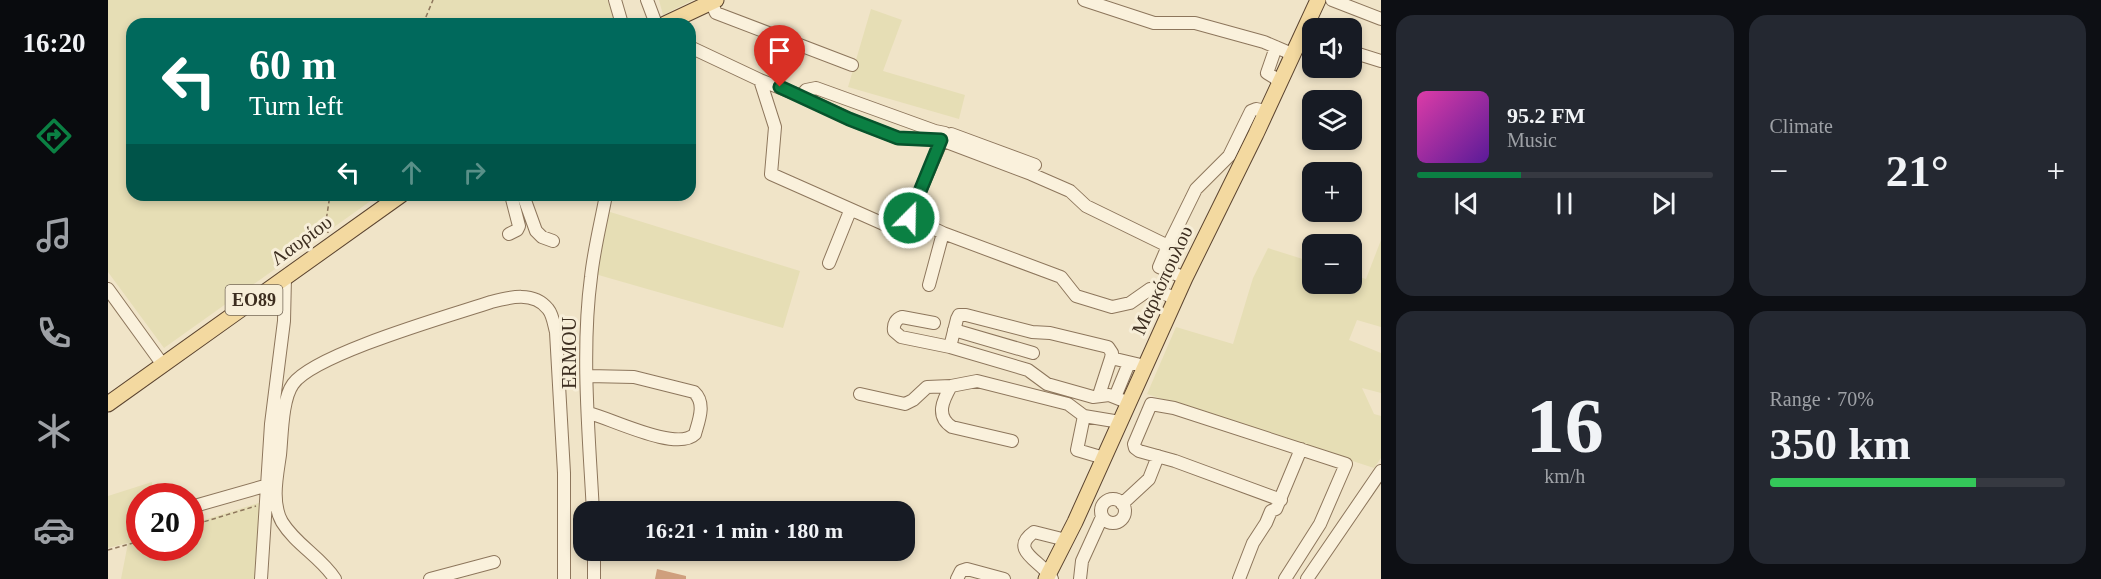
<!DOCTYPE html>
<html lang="en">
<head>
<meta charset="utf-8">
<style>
  body { margin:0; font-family:"Times New Roman",serif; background:#242831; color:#f1f3f6; height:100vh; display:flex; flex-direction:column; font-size:22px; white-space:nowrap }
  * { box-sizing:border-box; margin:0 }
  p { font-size:20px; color:#9ea1a6 }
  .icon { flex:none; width:33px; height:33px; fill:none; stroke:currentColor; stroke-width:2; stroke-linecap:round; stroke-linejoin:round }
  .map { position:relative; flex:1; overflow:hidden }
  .sheet { display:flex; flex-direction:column; gap:15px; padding:15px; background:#0d0f14; width:720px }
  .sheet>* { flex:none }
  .banner { position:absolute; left:18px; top:18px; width:570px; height:183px; border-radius:18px; box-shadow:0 3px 9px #0003; background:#00695c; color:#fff; overflow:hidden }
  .buttons { position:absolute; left:1194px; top:18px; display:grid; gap:12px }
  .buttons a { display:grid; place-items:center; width:60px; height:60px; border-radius:12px; background:#171b24; box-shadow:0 3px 9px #0003; font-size:30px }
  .speed { position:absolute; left:18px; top:483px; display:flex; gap:12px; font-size:30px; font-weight:700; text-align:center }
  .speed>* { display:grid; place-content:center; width:78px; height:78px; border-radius:50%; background:#171b24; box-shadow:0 3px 9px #0003; line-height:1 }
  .speed .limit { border:9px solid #d22; background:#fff; color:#111 }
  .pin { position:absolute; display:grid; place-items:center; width:51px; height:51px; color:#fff; margin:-62px -26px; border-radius:50% 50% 50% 0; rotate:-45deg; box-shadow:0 0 6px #0007 }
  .pin .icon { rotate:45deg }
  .me { position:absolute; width:66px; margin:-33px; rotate:23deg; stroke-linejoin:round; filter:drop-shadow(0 0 4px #0008) }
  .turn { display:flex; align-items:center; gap:21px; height:126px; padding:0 24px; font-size:27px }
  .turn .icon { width:78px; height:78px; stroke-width:2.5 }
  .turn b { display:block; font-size:42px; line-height:51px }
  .lanes { display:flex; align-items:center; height:57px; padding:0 24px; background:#0003; justify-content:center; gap:30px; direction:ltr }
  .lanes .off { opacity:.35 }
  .big { font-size:45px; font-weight:800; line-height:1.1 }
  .sheet .widget { flex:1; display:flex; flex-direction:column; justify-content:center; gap:9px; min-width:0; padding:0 21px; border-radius:18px; background:#242831 }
  .sheet .dial { align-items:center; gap:0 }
  .dial b { font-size:78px; line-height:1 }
  .song { display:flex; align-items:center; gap:18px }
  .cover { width:72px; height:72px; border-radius:9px; background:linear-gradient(135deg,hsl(320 70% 55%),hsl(270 70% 35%)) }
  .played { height:6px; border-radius:3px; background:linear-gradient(90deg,#0b8043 35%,#363941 35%) }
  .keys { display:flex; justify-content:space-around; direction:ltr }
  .heat { display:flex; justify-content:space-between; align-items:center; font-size:33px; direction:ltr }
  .charge { height:9px; border-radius:4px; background:linear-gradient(90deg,#34c759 70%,#363941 0) }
  .sheet .tiles { flex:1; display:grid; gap:15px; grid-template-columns:repeat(2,1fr) }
  .trip { position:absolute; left:465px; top:501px; width:342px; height:60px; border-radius:18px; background:#171b24; box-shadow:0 3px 9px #0003; font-weight:800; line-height:60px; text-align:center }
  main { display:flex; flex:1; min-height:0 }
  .menu { display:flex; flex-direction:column; width:108px; justify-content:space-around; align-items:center; background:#090b0e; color:#9ea1a6 }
  .menu .icon { width:42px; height:42px }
  .menu .current { color:#0b8043 }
  .menu b { font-size:27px; color:#f1f3f6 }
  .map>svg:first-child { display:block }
  .farmland { fill:#e6deb5 }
  .building { fill:#cf9f7d }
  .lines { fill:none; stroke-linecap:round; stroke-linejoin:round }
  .minor-casing { stroke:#8d765c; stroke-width:14 }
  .major-casing { stroke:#5b4430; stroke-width:17 }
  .path { stroke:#8d765c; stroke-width:1.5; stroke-dasharray:4.5 3; stroke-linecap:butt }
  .minor { stroke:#faf1dc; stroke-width:12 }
  .major { stroke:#f3d9a0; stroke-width:15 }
  .route-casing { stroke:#07532c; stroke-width:15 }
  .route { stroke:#0b8043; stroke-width:10 }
  .labels { text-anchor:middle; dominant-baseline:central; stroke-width:6; stroke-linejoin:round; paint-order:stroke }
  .shield { fill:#f7eed8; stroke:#756857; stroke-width:1.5 }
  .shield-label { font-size:18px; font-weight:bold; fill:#3d2e20 }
  .street-label { font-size:20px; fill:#3d2e20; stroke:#f7eed8 }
</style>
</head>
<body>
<main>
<nav class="menu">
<b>16:20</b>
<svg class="icon current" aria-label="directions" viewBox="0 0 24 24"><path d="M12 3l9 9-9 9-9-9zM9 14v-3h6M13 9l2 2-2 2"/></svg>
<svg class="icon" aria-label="music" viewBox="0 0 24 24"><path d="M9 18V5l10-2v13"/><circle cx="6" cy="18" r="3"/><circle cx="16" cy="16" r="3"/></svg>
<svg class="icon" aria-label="phone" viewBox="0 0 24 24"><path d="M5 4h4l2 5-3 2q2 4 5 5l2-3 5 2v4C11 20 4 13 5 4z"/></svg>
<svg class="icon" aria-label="climate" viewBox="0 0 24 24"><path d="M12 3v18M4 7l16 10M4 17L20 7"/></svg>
<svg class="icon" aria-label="car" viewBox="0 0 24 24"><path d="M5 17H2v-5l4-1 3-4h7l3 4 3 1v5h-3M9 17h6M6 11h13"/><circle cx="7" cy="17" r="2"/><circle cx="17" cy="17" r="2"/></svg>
</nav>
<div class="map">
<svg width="1273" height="579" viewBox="0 0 1273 579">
  <rect width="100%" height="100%" fill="#f0e4c8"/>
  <path class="farmland" d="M0,0H500L508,24H24V195H271L56,348L0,272Z
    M551,0H585L555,15Z
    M763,9L794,20L775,71L857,95L851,119L740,87Z
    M499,211L692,271L675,328L487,274Z
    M1273,240V327L1249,320L1241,340L1273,353V393L1254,388L1266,414L1273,416V458L1266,468L1039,394L1068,327L1125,344L1145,278L1160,248L1204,262V284H1244V275L1258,279Z
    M44,482L45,496H32V548H82L83,524L154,502L148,579H13L20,543L0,548V496Z"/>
  <path class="building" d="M549,569L578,576V579H547Z"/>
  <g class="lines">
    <defs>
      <path id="minor" d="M507,0L514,24
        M539,0L548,24
        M976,0L1046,23H1087L1156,42L1184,54
        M1224,0L1273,19
        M603,2L608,13L744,65
        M582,47L652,80L693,96L741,119L790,138L833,140L923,174L962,191L978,206L1060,246L1051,267L1077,278
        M1168,47L1159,73L1172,81
        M1244,52L1273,61
        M652,80L667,127L663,174L778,225L789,224L801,217
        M693,96L698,90L708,88L827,131L837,133L801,217L835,233L953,277L968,296L1004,307L1022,303L1042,289L1068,298
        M843,134L927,165
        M415,195L428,231L434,237L445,241
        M401,234L409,230L411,226L403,195
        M1060,246L1088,189L1121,156L1143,111L1148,109L1158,111
        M721,263L742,211
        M821,285L835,233
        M0,289L55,365
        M826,323L794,317C788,319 785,324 786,331L793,337L842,347
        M846,330L925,353
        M480,376L526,377L586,392C598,403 591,420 587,434C569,452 504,419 481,413
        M843,386C835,400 827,416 844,427L904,441
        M752,394L797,404L805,400L819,387L843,386L869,381L960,404L976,416L1012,422
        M991,395L1003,358
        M1007,397L1021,363
        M1021,403L1001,395L985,397L939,384L920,370L842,347L849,319L851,315H858L924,332L942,333L1000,347L1004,353L1003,358L1037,366
        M976,416L969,450L996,458
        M993 511a12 12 0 1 1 24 0a12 12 0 1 1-24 0Z
        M1173,500L1067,461L1031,451L1027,448L1026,444L1043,404L1066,408L1238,464L1212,524L1177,579
        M1014,504L1041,479L1050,456
        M83,507L160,485
        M485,512C481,436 473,351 483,277C486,249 493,222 498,195
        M486,550V579
        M153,579L163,424L176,321L177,277
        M227,579C213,557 188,545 174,522C163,503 169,476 172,455C174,435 174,399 185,384C206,354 344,315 383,302C402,297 426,291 440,309C445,315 446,325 448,332L456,473V579
        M322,579L386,562
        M849,579L853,571L859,569L896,579
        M944,579C936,562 899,551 926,532L958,540
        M972,579L974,561L994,517
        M1131,579L1145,543L1158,523L1163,511L1168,509L1193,449
        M1199,579L1273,471"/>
      <path id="major" d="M557,24L608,0
        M0,404L293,195
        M938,579L967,522L1077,278L1148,134L1210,0"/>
    </defs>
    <use href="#minor" class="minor-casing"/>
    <use href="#major" class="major-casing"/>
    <path class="path" d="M315,24L325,0
      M220,233L218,221L222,195
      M82,526L148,506
      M0,550L32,541"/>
    <use href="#minor" class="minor"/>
    <use href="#major" class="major"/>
  </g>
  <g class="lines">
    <defs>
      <path id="route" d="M672,87L741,119L790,138L833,140L801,218"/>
    </defs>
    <use href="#route" class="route-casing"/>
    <use href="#route" class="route"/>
  </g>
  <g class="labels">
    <rect class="shield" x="117.5" y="285" width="57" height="30" rx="4.5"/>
    <g class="shield-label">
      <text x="146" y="300">ΕΟ89</text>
    </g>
    <g class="street-label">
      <text transform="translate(193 240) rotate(-36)">Λαυρίου</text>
      <text transform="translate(1054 280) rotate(-65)">Μαρκόπουλου</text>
      <text transform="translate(461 353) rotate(-90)">ERMOU</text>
    </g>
  </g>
</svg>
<div class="buttons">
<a><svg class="icon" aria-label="sound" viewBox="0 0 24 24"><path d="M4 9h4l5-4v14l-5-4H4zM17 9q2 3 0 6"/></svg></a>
<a><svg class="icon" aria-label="layers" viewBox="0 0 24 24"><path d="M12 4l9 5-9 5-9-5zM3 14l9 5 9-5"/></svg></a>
<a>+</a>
<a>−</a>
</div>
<div class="speed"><div class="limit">20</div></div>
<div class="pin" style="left:672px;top:87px;background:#d93025"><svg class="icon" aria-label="arrive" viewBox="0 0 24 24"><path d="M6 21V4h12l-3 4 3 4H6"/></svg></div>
<svg class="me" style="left:801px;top:218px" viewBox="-20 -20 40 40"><circle r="17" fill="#0b8043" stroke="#fff" stroke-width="3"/><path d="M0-11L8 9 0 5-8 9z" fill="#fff"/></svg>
<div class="trip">16:21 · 1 min · 180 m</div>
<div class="banner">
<div class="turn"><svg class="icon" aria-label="left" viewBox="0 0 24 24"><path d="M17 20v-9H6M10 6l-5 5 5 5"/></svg><div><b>60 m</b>Turn left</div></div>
<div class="lanes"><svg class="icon" aria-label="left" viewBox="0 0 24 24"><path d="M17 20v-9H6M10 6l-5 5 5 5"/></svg><svg class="icon off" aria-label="ahead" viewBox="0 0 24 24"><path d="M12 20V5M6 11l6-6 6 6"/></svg><svg class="icon off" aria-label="right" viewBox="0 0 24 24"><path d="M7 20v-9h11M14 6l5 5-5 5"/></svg></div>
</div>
</div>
<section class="sheet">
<div class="tiles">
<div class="widget">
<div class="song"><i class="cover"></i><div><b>95.2 FM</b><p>Music</p></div></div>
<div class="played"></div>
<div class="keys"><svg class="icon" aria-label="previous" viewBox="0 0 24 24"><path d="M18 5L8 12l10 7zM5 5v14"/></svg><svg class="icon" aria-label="pause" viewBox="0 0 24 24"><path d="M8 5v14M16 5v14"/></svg><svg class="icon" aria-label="next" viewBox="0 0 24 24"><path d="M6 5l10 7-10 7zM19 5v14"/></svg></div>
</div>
<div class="widget"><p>Climate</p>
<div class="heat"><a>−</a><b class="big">21°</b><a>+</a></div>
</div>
<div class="widget dial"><b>16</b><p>km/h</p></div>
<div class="widget"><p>Range · 70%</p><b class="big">350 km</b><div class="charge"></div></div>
</div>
</section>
</main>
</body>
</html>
